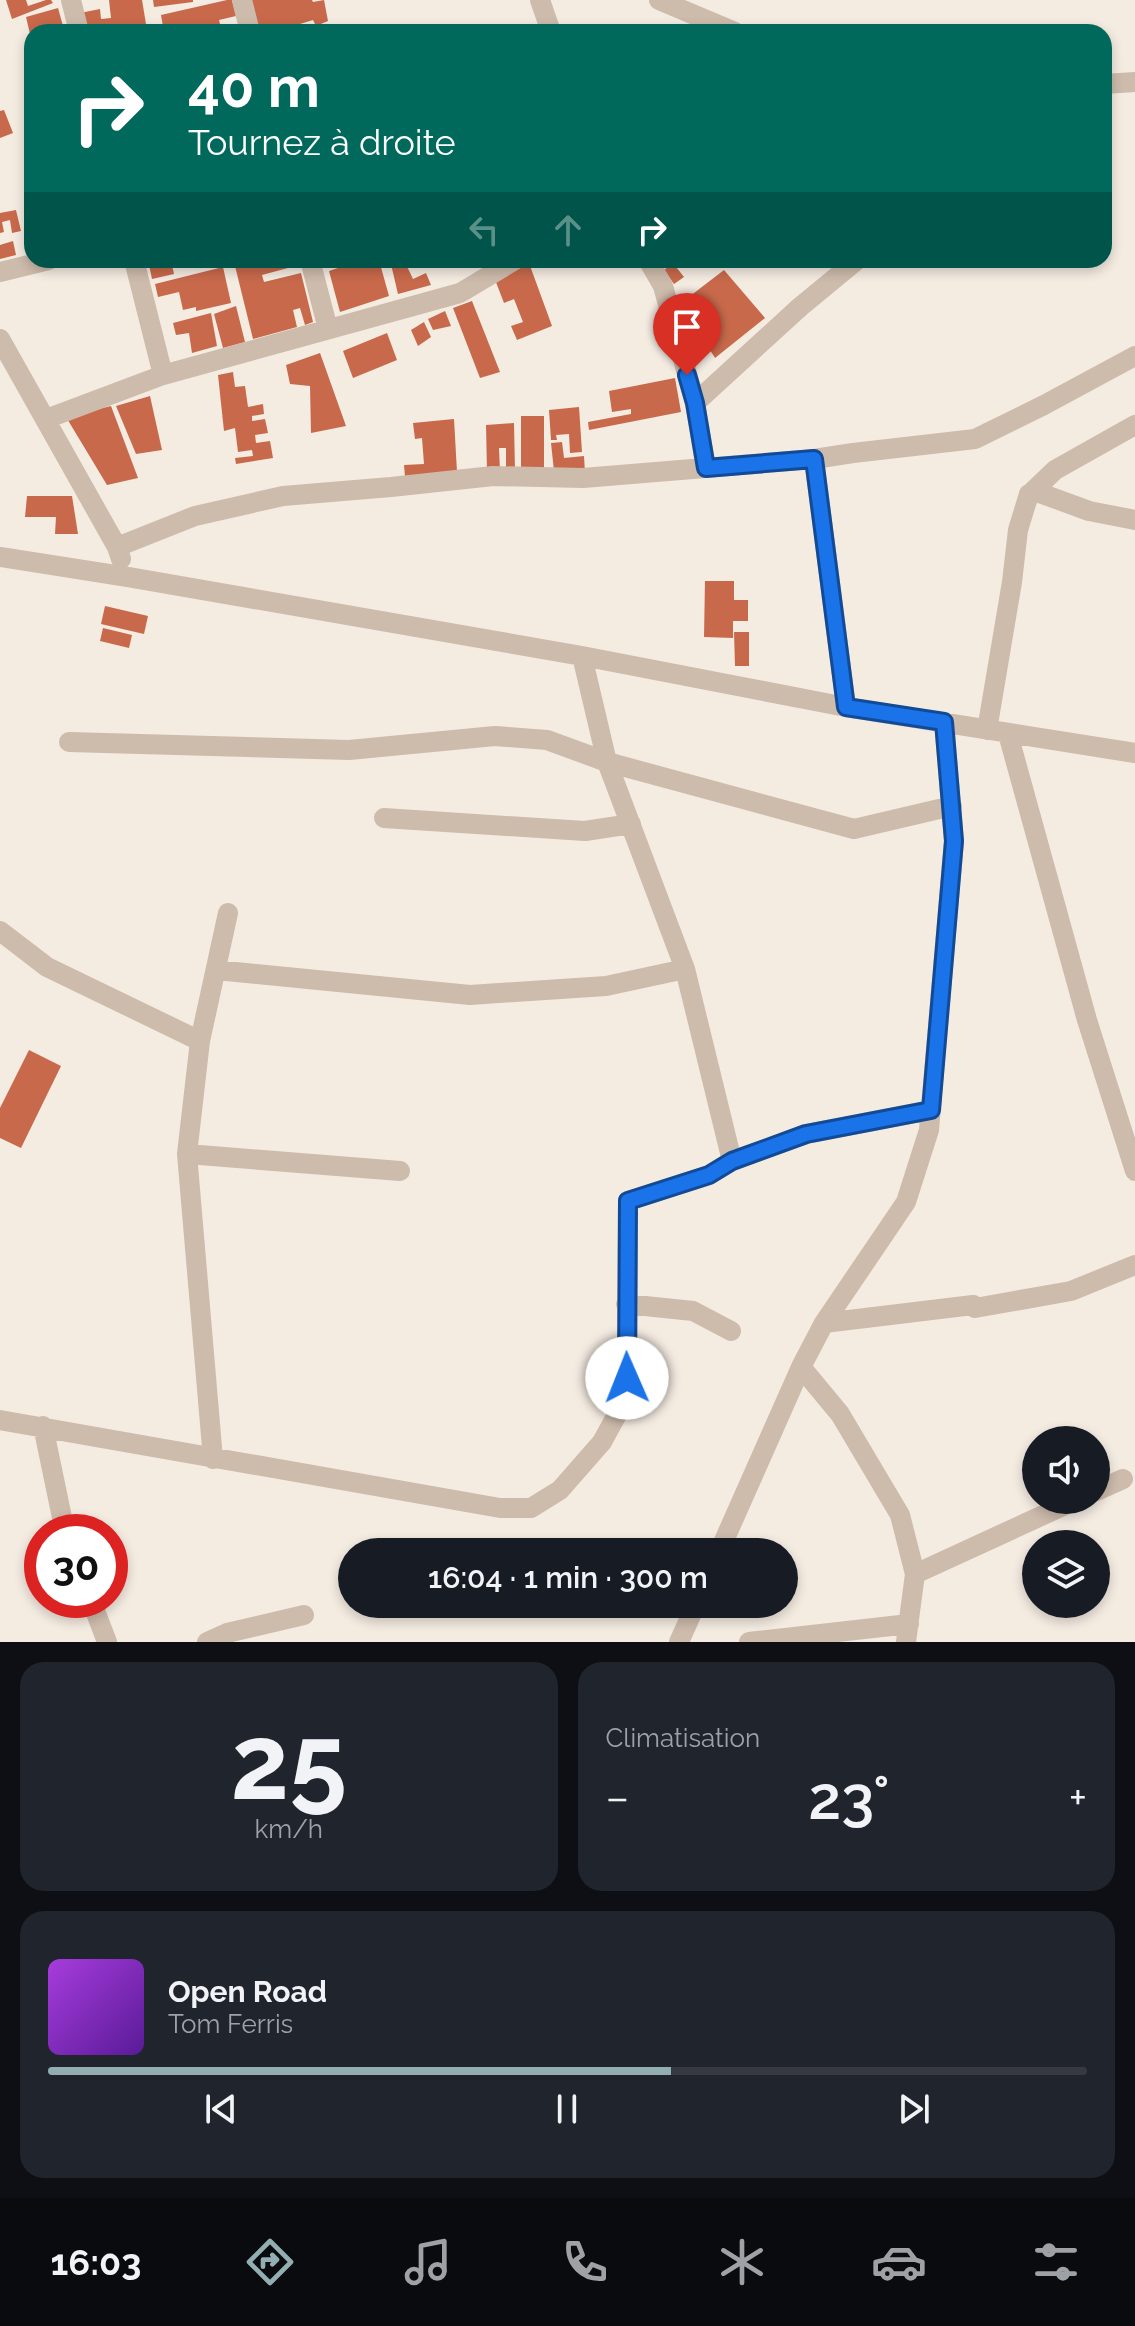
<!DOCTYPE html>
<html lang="fr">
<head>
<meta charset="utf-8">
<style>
  body { margin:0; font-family:Raleway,sans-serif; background:#20242c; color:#f1f3f6; height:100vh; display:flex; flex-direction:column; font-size:30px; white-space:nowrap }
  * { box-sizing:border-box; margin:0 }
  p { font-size:26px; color:#9ea1a6 }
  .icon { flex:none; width:44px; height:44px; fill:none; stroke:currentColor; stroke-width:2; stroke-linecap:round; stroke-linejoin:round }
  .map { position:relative; height:1642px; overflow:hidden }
  .panel { display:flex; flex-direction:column; gap:20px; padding:20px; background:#0d0f14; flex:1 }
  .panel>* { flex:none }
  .top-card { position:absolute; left:24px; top:24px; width:1088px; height:244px; border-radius:24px; box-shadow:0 4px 12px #0003; background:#00695c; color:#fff; overflow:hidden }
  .controls { position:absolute; left:1022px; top:1426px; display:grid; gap:16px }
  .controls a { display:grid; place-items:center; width:88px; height:88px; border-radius:50%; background:#171b24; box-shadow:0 4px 12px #0003; font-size:40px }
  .speed { position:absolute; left:24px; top:1514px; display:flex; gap:16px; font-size:40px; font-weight:700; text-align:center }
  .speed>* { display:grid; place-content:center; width:104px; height:104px; border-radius:50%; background:#171b24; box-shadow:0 4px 12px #0003; line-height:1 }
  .speed .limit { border:12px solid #d22; background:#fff; color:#111 }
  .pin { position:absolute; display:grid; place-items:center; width:68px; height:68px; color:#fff; margin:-82px -34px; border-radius:50% 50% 50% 0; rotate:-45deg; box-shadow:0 0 8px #0007 }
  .pin .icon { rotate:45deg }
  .me { position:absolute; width:88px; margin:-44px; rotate:359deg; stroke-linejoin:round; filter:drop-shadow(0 0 6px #0008) }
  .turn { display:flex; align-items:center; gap:28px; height:168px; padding:0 32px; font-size:36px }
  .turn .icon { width:104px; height:104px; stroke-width:2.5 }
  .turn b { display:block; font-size:56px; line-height:68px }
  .lanes { display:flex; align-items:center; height:76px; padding:0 32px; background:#0003; justify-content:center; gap:40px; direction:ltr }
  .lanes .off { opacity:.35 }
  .big { font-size:60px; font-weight:600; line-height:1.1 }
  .panel .card { flex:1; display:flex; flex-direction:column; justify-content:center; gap:12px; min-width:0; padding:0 28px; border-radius:24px; background:#20242c }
  .panel .dial { align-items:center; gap:0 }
  .dial b { font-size:104px; line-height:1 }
  .song { display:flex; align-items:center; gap:24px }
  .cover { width:96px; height:96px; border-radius:12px; background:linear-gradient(135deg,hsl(280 70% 55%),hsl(270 70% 35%)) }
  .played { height:8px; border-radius:4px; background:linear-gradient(90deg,#92aeb2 60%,#363941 60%) }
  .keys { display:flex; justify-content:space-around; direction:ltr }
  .heat { display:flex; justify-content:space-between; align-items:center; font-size:44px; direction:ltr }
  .panel .tiles { flex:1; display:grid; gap:20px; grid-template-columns:1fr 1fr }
  .card:last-child { grid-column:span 2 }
  .trip { position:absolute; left:338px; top:1538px; width:460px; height:80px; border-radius:40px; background:#171b24; box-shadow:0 4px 12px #0003; font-weight:600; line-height:80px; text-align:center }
  .tabs { display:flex; height:128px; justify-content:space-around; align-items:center; background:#090b0e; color:#9ea1a6 }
  .tabs .icon { width:56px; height:56px }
  .tabs .selected { color:#92aeb2 }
  .tabs b { font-size:36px; color:#f1f3f6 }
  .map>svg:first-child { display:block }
  .building { fill:#c8694b }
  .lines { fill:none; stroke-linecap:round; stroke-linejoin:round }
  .minor { stroke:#cdbbac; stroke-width:20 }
  .route-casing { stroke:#114b97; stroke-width:20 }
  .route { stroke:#1a73e8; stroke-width:14 }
</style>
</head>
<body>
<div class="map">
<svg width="1135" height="1642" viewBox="0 0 1135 1642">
  <rect width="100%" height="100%" fill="#f4ebe1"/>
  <path class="building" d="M6,0H26L28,6L46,0H51L53,3L12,19Z
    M109,0H142L146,24L95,32H92L91,24L82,26L80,13L100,9L101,19L111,18Z
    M153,0H193V2L154,7Z
    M227,0H232L236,16L219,20L222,32H164L161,15Z
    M251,0H312L313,2L324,0L328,21L316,26L313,20L274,32H260Z
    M58,8L63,26L46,32H32L31,38L26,17Z
    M4,110L13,133L0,138V111Z
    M16,210L21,231L12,233L10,220L2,222L4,232L0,233V213Z
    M13,241L16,255L0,259V245Z
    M148,260H171L174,274L152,279Z
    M258,260H298L299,265L262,275L264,282L301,273L313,322L305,325L300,308L293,310L297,327L253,339L235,266Z
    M336,260H379L389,296L340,312L329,271L338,268Z
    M390,260H404L413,279L426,273L431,285L398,294Z
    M529,263L552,326L517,340L511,326L523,322L514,299L504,303L494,277Z
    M673,263L684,277L674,284L664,270Z
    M223,267L231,303L196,311V307L183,310L179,292L158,297L155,284Z
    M724,270L765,318L715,358L681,303Z
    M472,301L500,372L480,378L453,308Z
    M236,306L245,342L223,348L214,314Z
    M445,311L451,326L433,330L428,319Z
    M211,313L217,346L192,353L189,333L176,335L173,323Z
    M424,322L431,337L418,346L411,330Z
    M387,333L397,360L353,378L343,351Z
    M320,353L346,426L311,433L310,386L290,384L286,365Z
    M233,372L235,387L245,386L248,407L263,404L264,414L252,416V421L265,419L268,433L255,435L256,443L270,441L273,458L236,464L235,458L253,456L252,450L238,452L235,428L224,431L218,375Z
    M675,378L681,412L589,430L588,422L631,414V409L612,412L609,391Z
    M150,396L162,450L136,454L116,406Z
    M111,406L138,478L107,485L66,417Z
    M579,407L582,452L570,453L569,434L556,435L557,440H551L549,410Z
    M521,416H544V472L521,473Z
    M454,419L457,472L405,477L404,465L424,464L422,438L415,439L413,423Z
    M514,423L515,471H506V448H499L500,472H487L486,425Z
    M562,442L564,458L584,456L585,473L554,471L551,443Z
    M27,496H72L78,534H55L56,517H25Z
    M705,581H734V600H748V621H733V638L704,637Z
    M105,606L148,616L144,634L101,624Z
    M103,628L132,635L129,648L100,641Z
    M734,632H749V666H735Z
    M29,1050L61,1066L21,1148L0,1138V1108Z"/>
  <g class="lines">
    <path class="minor" d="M71,0L79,32
      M242,0L250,32
      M540,0L551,32
      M659,0L735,32
      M1104,84L1135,82
      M134,260L163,375
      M310,260L328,329
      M648,260L663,286L695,403L706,468
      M0,272L49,260
      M0,339L117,547L121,559
      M695,403L800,307L857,260
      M46,419L163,375L460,293L515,260
      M814,459L846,707
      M1032,492L1055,470L1135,425
      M117,547L195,516L283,496L391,487L493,476L583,478L814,459L853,453L975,439L1044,405L1135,356
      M0,557L128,577L582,656L846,707L1135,753
      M582,656L607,762L685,969L732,1161
      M987,730L1012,582L1018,530L1029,494L1037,492L1089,511L1135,520
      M1008,734L1087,1020L1135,1171
      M69,742L349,750L495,736L547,740L607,762L854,829L952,806
      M384,818L585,831L631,824
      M0,931L47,967L200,1041
      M216,970L470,995L606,986L685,969
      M187,1154L400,1171
      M626,1304L693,1311L731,1331
      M824,1323L973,1305L975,1308L1071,1291L1135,1265
      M801,1367L840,1414L900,1515L915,1574L906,1642
      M0,1420L500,1508H531L560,1490L602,1442L619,1411L627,1378L628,1201L709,1175L732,1161L806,1134L931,1110
      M43,1426L65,1532
      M213,1459L187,1154L200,1041L228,913
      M1096,1491L1123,1479
      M719,1552L801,1367L824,1323L906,1202L929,1130L954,841L944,722
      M915,1574L1076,1500
      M91,1600L107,1642
      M207,1642L227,1633L304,1615
      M679,1642L696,1604
      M749,1642L909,1624"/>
  </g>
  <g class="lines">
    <defs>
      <path id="route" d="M627,1378L628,1201L709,1175L732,1161L806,1134L931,1110L954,841L944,722L846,707L814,459L706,468L695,403L687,375"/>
    </defs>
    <use href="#route" class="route-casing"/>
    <use href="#route" class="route"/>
  </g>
</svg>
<div class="controls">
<a><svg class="icon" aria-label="sound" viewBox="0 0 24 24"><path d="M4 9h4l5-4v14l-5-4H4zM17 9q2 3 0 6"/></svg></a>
<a><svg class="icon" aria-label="layers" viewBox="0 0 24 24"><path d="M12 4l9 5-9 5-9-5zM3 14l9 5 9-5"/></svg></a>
</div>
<div class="speed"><div class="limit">30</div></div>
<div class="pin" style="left:687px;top:375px;background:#d93025"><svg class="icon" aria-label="arrive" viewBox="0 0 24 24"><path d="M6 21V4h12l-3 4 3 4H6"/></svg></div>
<svg class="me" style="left:627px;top:1378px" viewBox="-20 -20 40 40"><circle r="19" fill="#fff"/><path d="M0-13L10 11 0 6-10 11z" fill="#1a73e8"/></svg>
<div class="trip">16:04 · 1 min · 300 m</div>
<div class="top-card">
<div class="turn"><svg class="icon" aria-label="right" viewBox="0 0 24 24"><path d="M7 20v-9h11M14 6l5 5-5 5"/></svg><div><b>40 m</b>Tournez à droite</div></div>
<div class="lanes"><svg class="icon off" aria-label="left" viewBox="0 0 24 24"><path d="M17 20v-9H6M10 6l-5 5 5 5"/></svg><svg class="icon off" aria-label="ahead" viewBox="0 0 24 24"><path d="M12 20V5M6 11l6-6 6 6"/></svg><svg class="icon" aria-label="right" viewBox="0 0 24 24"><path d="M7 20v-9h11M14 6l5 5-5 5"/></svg></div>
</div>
</div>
<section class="panel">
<div class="tiles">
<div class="card dial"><b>25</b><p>km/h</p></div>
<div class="card"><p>Climatisation</p>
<div class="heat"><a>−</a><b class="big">23°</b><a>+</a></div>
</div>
<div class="card">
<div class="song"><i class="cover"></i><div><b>Open Road</b><p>Tom Ferris</p></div></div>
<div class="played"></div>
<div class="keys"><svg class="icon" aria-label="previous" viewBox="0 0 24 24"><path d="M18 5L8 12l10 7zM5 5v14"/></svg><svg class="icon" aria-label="pause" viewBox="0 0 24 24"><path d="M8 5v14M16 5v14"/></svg><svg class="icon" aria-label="next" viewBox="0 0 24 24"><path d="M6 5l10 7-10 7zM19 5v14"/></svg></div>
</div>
</div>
</section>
<nav class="tabs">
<b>16:03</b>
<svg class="icon selected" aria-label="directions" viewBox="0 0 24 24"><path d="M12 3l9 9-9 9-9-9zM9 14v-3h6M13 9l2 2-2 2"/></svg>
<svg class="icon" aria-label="music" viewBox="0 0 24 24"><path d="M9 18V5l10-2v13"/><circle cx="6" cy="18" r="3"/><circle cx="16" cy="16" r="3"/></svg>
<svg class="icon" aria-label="phone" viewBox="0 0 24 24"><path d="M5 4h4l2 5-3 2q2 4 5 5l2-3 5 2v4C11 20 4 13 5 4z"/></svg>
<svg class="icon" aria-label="climate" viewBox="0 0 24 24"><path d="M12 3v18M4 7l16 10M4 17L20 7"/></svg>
<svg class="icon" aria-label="car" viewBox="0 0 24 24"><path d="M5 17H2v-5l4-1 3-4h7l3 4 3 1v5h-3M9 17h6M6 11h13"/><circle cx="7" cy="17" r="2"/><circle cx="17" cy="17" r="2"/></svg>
<svg class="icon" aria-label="filters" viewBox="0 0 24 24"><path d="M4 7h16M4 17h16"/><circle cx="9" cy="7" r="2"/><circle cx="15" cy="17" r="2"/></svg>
</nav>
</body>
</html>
